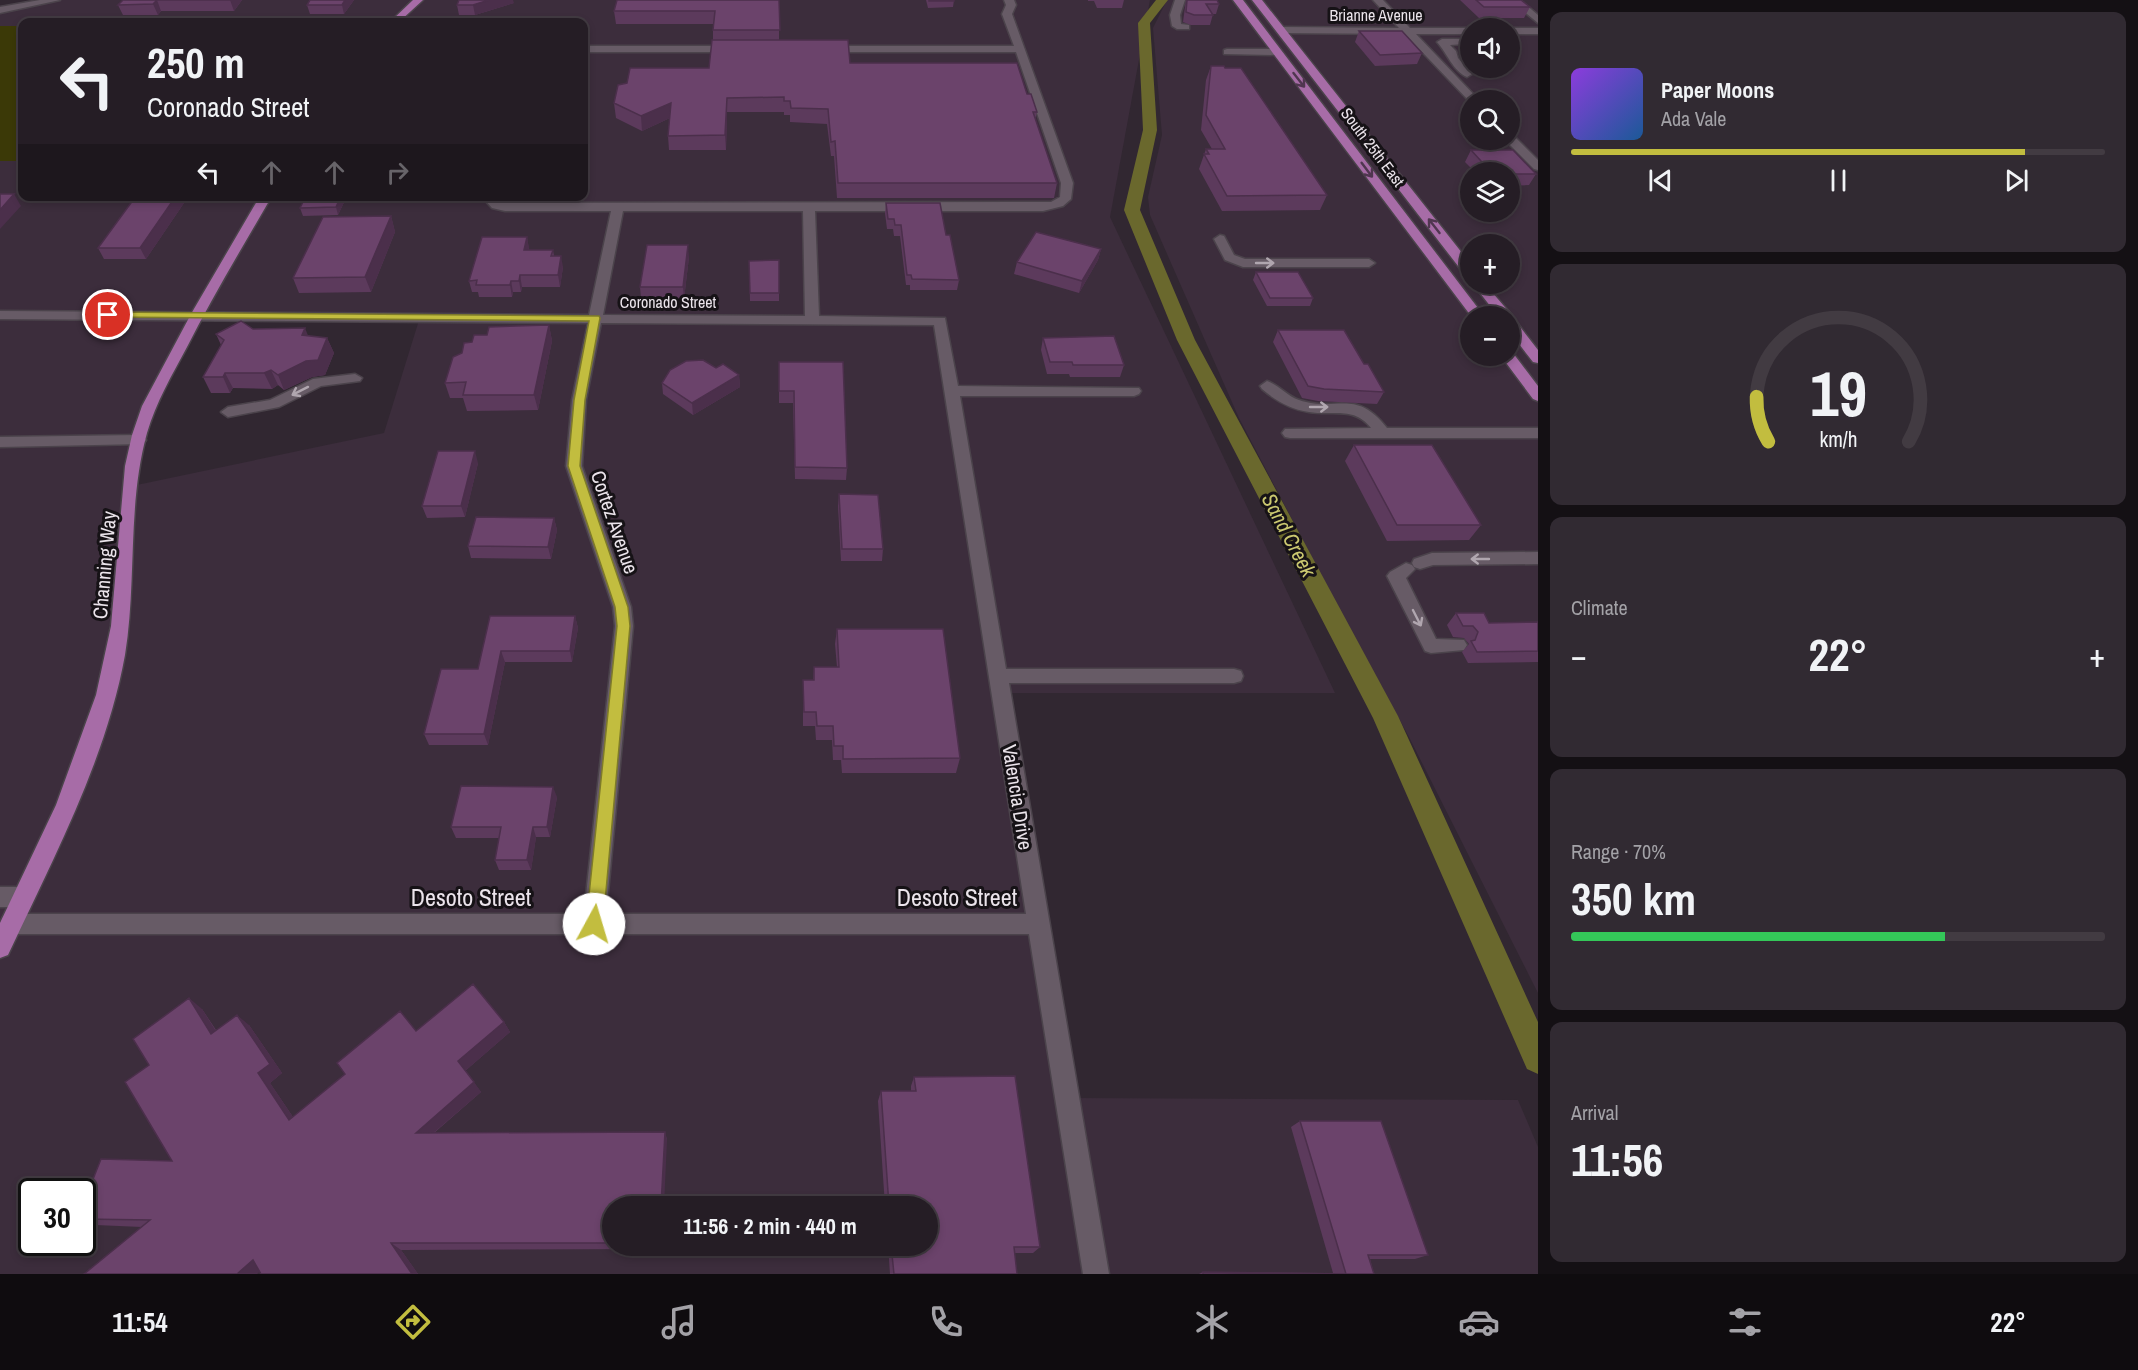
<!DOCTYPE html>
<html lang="en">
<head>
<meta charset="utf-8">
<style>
  body { margin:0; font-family:"Archivo Narrow",sans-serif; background:#312a32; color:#f1f3f6; height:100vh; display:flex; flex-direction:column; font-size:22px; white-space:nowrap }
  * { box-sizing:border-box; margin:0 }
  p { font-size:20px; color:#a3a2a7 }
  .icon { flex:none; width:33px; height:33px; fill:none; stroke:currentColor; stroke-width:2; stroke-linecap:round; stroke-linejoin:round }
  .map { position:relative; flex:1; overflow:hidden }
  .panel { display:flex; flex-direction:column; gap:12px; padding:12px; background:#141014; width:600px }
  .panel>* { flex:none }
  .hud { position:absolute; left:18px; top:18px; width:570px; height:183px; border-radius:12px; box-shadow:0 3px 9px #0003,0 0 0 2px #423b42; background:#251d25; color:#f1f3f6; overflow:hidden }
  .tools { position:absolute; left:1460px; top:18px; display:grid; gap:12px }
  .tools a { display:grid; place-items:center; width:60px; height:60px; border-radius:50%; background:#251d25; box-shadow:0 3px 9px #0003,0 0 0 2px #423b42; font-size:30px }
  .speed { position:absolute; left:18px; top:1178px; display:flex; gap:12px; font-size:30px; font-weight:700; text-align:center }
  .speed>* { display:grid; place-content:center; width:78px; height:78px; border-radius:50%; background:#251d25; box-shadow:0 3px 9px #0003,0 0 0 2px #423b42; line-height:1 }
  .speed .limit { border:3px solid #111; border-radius:9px; background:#fff; color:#111 }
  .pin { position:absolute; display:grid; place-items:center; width:51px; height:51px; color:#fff; margin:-26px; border:3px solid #fff; border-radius:50%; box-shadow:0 2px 6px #0007 }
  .me { position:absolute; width:66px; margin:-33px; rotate:6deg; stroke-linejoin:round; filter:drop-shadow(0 0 4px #0008) }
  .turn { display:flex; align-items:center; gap:21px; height:126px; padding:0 30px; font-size:27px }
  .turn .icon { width:78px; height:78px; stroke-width:2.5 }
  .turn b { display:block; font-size:42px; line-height:51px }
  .lanes { display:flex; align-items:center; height:57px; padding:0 30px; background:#0003; justify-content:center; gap:30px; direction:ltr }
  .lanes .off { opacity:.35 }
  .big { font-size:45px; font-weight:800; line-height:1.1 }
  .panel .tile { flex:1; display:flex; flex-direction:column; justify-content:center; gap:9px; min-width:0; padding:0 21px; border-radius:12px; background:#312a32 }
  .panel .dial { align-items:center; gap:0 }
  .dial svg { height:156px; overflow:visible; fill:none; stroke:#423b42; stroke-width:7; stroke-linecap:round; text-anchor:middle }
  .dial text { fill:#f1f3f6; stroke:none }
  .song { display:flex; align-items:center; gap:18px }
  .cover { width:72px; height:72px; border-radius:9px; background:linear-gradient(135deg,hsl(270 70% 55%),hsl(210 70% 35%)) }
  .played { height:6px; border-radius:3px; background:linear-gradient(90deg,#c2bd3f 85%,#423b42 85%) }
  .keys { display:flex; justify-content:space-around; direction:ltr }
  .heat { display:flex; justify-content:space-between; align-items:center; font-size:33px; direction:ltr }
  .charge { height:9px; border-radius:4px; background:linear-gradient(90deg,#34c759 70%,#423b42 0) }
  .trip { position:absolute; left:602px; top:1196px; width:336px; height:60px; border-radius:30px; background:#251d25; box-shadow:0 3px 9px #0003,0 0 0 2px #423b42; font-weight:800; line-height:60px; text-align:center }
  .tabs { display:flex; height:96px; justify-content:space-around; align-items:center; background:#0f0c0f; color:#a3a2a7 }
  .tabs .icon { width:42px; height:42px }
  .tabs .current { color:#c2bd3f }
  .tabs b { font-size:27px; color:#f1f3f6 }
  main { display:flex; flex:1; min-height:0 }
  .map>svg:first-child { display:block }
  .built { fill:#3c2d3c; fill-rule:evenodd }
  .green { fill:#3b3907 }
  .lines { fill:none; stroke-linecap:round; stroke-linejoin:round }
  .canal { fill:#6a682d; fill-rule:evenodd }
  .minor-casing { stroke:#4b434b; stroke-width:3 }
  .major-casing { stroke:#4b434b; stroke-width:3 }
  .minor { fill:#675b66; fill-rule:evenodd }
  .major { fill:#a76ca7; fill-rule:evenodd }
  .wall { fill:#5c3a5c }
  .shaded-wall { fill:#4b2f4b }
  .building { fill:#6b436b; stroke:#4b2f4b; stroke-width:1.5 }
  .oneway { stroke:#503650 }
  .oneway2 { stroke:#b0a6af }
  .route { fill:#c2bd3f; stroke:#7e7b29; stroke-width:1.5 }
  .labels { text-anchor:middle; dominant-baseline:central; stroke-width:6; stroke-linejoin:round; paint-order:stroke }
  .far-street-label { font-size:16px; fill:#ebe4eb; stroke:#161216 }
  .street-label { font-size:20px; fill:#ebe4eb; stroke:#161216 }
  .water-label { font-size:21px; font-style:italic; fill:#cbc870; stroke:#161216 }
  .near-street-label { font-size:24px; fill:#ebe4eb; stroke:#161216 }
</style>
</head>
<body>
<main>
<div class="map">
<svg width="1538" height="1274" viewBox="0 0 1538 1274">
  <rect width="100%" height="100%" fill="#312731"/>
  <path class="built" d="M55,0H1150L1110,217L1335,693H1001L1068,1098L1518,1100L1538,1147V1274H0V161H22V196H584V22H22V26H0V10ZM196,315L420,317L384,433L132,486L149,406ZM32,1191H82V1242H32ZM612,1206H927V1245H612Z
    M1167,0H1538V993L1409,737L1329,590L1239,418L1150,215L1148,197L1162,135L1153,28ZM1470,28H1509V68H1470ZM1470,100H1509V140H1470ZM1470,172H1509V212H1470ZM1470,244H1509V284H1470ZM1470,316H1509V356H1470Z"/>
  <path class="green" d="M0,26H22V161H0Z"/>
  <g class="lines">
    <path class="canal" d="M1156,0H1168L1150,23L1157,130L1140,210L1195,340L1398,716L1538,1022V1074L1527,1069L1373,718L1177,340L1124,210L1143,130L1138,23Z"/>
    <defs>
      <path id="minor" d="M40,0H60L0,13V7Z
        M1004,0H1014L1016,5L1012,14L1073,183L1071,199L1063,206L1043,211H815L819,316L945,318L958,386L1139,388L1141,391L1139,394L1134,396H960L1006,669H1234L1241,671L1243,676L1241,681L1234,683H1009L1109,1274H1083L1029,934H11L3,931L0,924L3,917L11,914H584L615,626L613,607L566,466L572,400L588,323L0,319V311L589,315L611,211H505L492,208L481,196H494L505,203L1051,202L1060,197L1061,183L1016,52H825L820,49L825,46H1014L1002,14L1006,5ZM623,211H803L805,316L603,315ZM601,323L934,325L1026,914H606L633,626L631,607L582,466L586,400Z
        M1175,0H1185L1180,15L1181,24L1189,25V29H1177L1172,26L1170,15Z
        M1373,0H1383L1410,28H1471L1470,34H1416L1479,100L1470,102L1405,34L1282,33L1277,30L1282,27L1399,28Z
        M1510,0H1520L1538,15V23Z
        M1508,28H1538V34H1509Z
        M1462,39L1467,42L1465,44L1450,45L1456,51L1458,58L1472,74L1467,77C1453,71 1447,53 1437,42L1442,39Z
        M584,46H735L740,49L735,52H584Z
        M1227,49H1277L1282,52L1277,55L1224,54V50Z
        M1509,134L1513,135L1538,160V170L1534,169L1505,140H1509Z
        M1220,235L1224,236L1234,255L1245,259H1369L1375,263L1369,267H1243L1225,260L1214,239Z
        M355,374L362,378L360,381L321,386L279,407L228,417L221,412L228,407L270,400L313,379Z
        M1267,381C1279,385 1287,396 1299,400C1337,413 1355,387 1387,428H1538V438H1290L1285,437L1282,433L1285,429L1371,428C1354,406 1333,416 1309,412C1290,409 1276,401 1262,389L1260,386Z
        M138,435L143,436L146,440L143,444L0,447V437Z
        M1538,552V564L1433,565L1420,569L1414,567L1412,563L1414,559L1432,553Z
        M1406,563L1412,565L1415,569L1406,578L1436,639L1464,640L1467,645L1464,650L1431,653L1425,651L1387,576L1390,572Z
        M0,887H23L31,890L34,897L31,904L23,907H0Z"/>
      <path id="major" d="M413,0H423L399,22H390Z
        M1233,0H1243L1484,316H1471Z
        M1252,0H1262L1470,263V276L1465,275Z
        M260,196H272C243,246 213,296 187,347C172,375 156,402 147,433C127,505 137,582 125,655C106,760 53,859 8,955L0,958V923L56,805L96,695L111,626L125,466L132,435L142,406L191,314Z
        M1473,284H1485L1510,313V318L1514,319L1538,350V363L1533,362L1509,331V316H1498Z
        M1509,352L1513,353L1538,386V401L1533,399L1501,356H1509Z"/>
    </defs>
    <use href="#minor" class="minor-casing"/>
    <use href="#major" class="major-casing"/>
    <use href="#minor" class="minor"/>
    <use href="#major" class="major"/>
  </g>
  <path class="wall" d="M123,0H242L234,11H161L158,15H123L118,5Z
    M310,0H354L344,14H310L307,5Z
    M779,0V40L850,63L1027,94L1037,112L1035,120L1057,183L1054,198H837L834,156H831L827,124L790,122V115H784V112H727L726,150H669L668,136L670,118L642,131L616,118L614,103L709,68L713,40V24H616L614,11Z
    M926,0H954L953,7L928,8Z
    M1088,0H1124L1122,8H1097L1094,1H1088Z
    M1186,0H1217L1219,4L1216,14H1213L1210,25H1191L1183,22Z
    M1460,0H1521L1530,7L1524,18H1479Z
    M514,3L475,15H459L457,5Z
    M1359,31L1422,53L1417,64L1375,66L1355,42Z
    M1211,66L1225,68L1327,195L1320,210L1222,211L1199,169L1206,149H1212L1201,130L1206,80Z
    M1471,150L1536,174L1529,185L1509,186V172H1475L1465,162Z
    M136,196H226L222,203H184L146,259H104L98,248Z
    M306,196H347L338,215L303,216L300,208Z
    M886,203L946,235L959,280L957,290H910V285H906L900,236H894L893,229H887L885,213Z
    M391,216L395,232L371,292L299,293L293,278Z
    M527,237L529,250H553L554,256L563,267L560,287H522L521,292H513L512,297H479L478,292H472L469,281Z
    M1101,249L1098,260L1079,293L1014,274L1017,262Z
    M689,257L684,299L641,298L640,287Z
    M779,260V301H750L749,261Z
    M1256,272L1313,298L1310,306H1267L1253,280Z
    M549,325L552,341L538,410L467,411L463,398H450L445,383L462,353L472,342L487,335Z
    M253,329L327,338L334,353L325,375L312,377L284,390L278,385L272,389L233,388L230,393H211L203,377L221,345L216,334Z
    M1278,330L1364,364L1384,392L1377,404L1318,401L1302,398L1273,342Z
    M1043,338L1124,365L1120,377H1070L1069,374H1047L1041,350Z
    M779,362L847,468L846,480L795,479L793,403H779Z
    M716,368L739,375L740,387L693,415L663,394L662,383Z
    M1354,445L1481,525L1469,540L1387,541L1345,461Z
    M478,463L465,517L427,518L422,506Z
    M839,494L883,549L882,561H841L838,506Z
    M554,518L557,530L551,559L471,558L468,546Z
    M1456,613L1489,623L1538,622V662L1468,663L1462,652L1469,644L1464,638L1453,637L1447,625Z
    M490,616H575L578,628L572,662H505L488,745H429L424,734L478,669Z
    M837,629L960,758L956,773H842L841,760H833L832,740H816L815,726H803V680H813L814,667H837L835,644Z
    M557,797L550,837H536L531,870H499L495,860L499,838H456L451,827Z
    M202,1009L216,1030L249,1025L282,1073L270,1083L293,1117L416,1031L504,1022L510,1032L465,1071L481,1092L434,1133L665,1132L667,1140L612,1206V1245H662L661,1249L401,1250L418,1274H261L260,1271L142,1227L96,1225L82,1220V1207L172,1161L149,1065Z
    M914,1077L1040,1247L1033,1253H1014L1017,1274H890L888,1245H927V1206H885L878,1101L881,1091H911V1086Z
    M1300,1121L1428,1255L1415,1259H1370L1374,1274H1199L1203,1272L1333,1273L1291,1127Z"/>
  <path class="shaded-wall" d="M157,0L161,11L158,15L153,4Z
    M230,0H242L234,11Z
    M345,0H354L344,14L342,5Z
    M489,0H513L514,3L475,15L473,5Z
    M727,98V112L726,150L725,135Z
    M671,103L672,117L642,131L641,116Z
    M14,194L21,206L0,229V210Z
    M176,196H181L184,203L146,259L140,248Z
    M219,196H226L222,203Z
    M341,196H347L338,215L336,207Z
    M391,216L395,232L371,292L365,277Z
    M527,237L529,248L526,262L524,250Z
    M688,245L689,257L684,299L683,287Z
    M1101,249L1098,260L1079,293L1082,281Z
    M561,256L563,267L560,287L558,275Z
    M520,275L522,287L521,292L519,281Z
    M511,281L513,292L512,297L510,285Z
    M549,325L552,341L538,410L534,395Z
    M305,328L311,343L302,335Z
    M327,338L334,353L325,375L312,377L284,390L278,375Z
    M271,370L278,385L272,389L264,373Z
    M225,373L233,388L230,393L223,377Z
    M739,375L740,387L693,415L692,403Z
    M475,451L478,463L465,517L461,506Z
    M554,518L557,530L551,559L548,547Z
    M575,616L578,628L572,662L570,651Z
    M501,651L505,662L488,745L484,734Z
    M553,787L557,797L550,837L547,827Z
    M533,827L536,837L531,870L527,860Z
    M189,998L202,1009L224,1044L211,1034Z
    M237,1015L249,1025L282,1073L270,1083L301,1129L289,1120L258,1073Z
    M504,1022L510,1032L465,1071L458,1061Z
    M474,1082L481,1092L424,1141L416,1133Z
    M665,1132L667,1140L664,1206H661Z
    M391,1243L401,1250L418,1274H412Z
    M253,1260L266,1266L257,1274H237Z"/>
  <path class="building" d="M123,0H231H157L153,4L118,5Z
    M310,0H345L342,5H307Z
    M459,0H489L473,5H457Z
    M617,0H779L780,30H713L715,11H614Z
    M929,0H954V1H929Z
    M1187,0H1217L1219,4H1206L1213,15H1194L1186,12Z
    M1476,0H1521L1530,7H1484Z
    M1359,31H1402L1422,53L1380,55Z
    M712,40H848L850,63H1017L1027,94H1031L1037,112H1033L1057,183H838L835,141L831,142L828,109L791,108L790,101H784V97L727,98L725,135L668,136L671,103L641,116L614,103L618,85L627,83L630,68H709Z
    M1211,66H1224L1225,68H1241L1327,195L1227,196L1204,154H1209L1206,149H1225L1206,115Z
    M1471,150H1513L1536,174H1509V172H1491Z
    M0,194H14L0,210Z
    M136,196H176L140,248H98Z
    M306,196H341L336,207L300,208Z
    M886,203H940L946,235H950L959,280L912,279L911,275H907L901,225H895L894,219H888Z
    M391,216L365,277L293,278L323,217Z
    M1036,232L1101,249L1082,281L1017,262Z
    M482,237H527L524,250H553L551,256H561L558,275H520L519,281H511L510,285H476L477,280L469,281Z
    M647,245H688L683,287H640Z
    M779,260V293H750L749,261Z
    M1256,272H1298L1313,298H1270Z
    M241,321L253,329L305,328L302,335L327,338L318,360L306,361L278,375L271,370L264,373H225L223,377H203L224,340L216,334Z
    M549,325L534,395H463L466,382L445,383L453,357L462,353L464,343L472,342L474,335H487L489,327Z
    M1278,330H1344L1364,364H1368L1384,392L1324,389L1308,386Z
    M1114,336L1124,365H1073L1072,362H1050L1043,338Z
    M703,360L716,368L723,364L739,375L692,403L662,383L670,370L686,361Z
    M779,362H843L847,468L795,467L794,391H779Z
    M1354,445H1432L1481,525H1397Z
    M438,451H475L461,506H422Z
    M839,494L878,495L883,549H842Z
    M476,517L554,518L548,547L468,546Z
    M1456,613H1484L1489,623L1538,622V651L1477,652L1471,641L1475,640L1478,632L1473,626H1463Z
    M490,616H575L570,651H501L484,734H424L441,669H478Z
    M837,629H943L960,758L843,759V746H834L833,726H817L816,712H804L803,680H814V667H839Z
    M461,786L553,787L547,827H533L527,860H495L501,827H451Z
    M473,984L504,1022L458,1061L474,1082L416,1133L665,1132L661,1206H612V1243H391L412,1274H261L253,1260L237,1274H84L150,1220L82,1219V1207L101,1159L172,1161L125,1082L149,1065L133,1039L189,998L211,1034L237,1015L270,1064L258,1073L289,1120L345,1074L337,1063L400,1011L416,1031Z
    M1015,1076L1040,1247H1014L1017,1274H894L891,1245H927V1206H889L881,1091H916L914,1077Z
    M1300,1121H1381L1428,1255H1368L1374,1274H1203V1272L1346,1274Z"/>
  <defs><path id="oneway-shaft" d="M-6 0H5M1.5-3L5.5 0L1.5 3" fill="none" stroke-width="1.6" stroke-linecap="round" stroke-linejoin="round" transform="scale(1.5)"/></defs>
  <g class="oneway">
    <use href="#oneway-shaft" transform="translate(1299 80) rotate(52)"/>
    <use href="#oneway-shaft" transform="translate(1367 170) rotate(53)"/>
    <use href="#oneway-shaft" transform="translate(1434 226) rotate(-128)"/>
  </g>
  <g class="oneway2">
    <use href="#oneway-shaft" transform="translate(1265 263)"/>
    <use href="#oneway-shaft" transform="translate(300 391) rotate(153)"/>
    <use href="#oneway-shaft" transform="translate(1319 407)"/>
    <use href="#oneway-shaft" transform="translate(1480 559) rotate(180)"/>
    <use href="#oneway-shaft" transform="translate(1417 618) rotate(63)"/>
  </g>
  <path class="route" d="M108,312L599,316L600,318L585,400L580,466L628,607L630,626L603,924L600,929L594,932L589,929L586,924L617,626L615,607L568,466L574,400L589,321L104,317L103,315Z"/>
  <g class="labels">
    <g class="far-street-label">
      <text x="1376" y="15">Brianne Avenue</text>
      <text transform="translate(1373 147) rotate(53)">South 25th East</text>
      <text x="668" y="302">Coronado Street</text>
    </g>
    <g class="street-label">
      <text transform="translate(615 522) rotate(71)">Cortez Avenue</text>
      <text transform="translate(104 565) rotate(-85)">Channing Way</text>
      <text transform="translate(1018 797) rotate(81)">Valencia Drive</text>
    </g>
    <g class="water-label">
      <text transform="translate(1289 535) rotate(62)">Sand Creek</text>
    </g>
    <g class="near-street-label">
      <text x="471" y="897">Desoto Street</text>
      <text x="957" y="897">Desoto Street</text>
    </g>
  </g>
</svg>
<div class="tools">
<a><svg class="icon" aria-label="sound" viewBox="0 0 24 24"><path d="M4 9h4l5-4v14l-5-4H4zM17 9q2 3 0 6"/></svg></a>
<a><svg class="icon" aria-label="search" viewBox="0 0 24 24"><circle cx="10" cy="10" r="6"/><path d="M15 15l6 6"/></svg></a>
<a><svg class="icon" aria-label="layers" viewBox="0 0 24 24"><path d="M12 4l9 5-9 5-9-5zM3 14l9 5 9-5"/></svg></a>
<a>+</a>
<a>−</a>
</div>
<div class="speed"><div class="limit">30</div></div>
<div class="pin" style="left:108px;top:315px;background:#d93025"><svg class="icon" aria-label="arrive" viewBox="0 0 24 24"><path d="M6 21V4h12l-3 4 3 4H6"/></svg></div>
<svg class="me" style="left:594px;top:924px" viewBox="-20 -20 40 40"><circle r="19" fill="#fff"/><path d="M0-13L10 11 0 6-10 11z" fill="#c2bd3f"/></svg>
<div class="trip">11:56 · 2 min · 440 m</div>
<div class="hud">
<div class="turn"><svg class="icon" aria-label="left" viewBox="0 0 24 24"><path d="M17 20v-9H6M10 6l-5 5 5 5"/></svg><div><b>250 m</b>Coronado Street</div></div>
<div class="lanes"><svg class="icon" aria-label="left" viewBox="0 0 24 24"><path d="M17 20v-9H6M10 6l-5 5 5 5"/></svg><svg class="icon off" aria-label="ahead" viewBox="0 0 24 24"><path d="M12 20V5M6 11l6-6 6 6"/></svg><svg class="icon off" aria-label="ahead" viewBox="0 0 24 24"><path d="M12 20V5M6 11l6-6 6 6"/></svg><svg class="icon off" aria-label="right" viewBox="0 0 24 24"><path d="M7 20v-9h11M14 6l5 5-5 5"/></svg></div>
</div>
</div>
<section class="panel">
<div class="tile">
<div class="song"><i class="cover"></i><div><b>Paper Moons</b><p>Ada Vale</p></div></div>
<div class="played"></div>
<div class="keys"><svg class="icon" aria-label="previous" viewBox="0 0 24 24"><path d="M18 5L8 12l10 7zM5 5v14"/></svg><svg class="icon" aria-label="pause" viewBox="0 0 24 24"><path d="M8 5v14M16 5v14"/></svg><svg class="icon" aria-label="next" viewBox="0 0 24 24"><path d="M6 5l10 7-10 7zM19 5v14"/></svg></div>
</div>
<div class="tile dial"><svg viewBox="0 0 100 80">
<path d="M14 69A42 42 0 1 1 86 69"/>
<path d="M14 69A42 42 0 0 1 8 46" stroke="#c2bd3f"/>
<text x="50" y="56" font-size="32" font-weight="700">19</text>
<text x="50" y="72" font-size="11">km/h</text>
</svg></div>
<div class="tile"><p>Climate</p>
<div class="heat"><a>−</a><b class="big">22°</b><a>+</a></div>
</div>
<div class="tile"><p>Range · 70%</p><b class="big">350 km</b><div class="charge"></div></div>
<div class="tile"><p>Arrival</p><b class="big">11:56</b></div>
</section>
</main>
<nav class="tabs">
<b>11:54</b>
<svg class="icon current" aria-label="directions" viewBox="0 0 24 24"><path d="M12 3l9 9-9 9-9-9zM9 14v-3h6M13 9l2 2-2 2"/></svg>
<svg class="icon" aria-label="music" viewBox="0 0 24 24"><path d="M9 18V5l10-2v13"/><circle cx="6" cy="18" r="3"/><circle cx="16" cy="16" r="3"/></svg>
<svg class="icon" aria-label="phone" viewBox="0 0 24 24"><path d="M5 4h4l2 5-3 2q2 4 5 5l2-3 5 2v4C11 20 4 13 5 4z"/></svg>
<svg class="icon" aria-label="climate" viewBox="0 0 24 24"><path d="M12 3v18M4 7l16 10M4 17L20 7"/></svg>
<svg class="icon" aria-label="car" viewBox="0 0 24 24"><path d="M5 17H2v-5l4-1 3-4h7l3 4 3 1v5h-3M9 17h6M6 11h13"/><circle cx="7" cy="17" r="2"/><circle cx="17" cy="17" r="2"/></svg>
<svg class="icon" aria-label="filters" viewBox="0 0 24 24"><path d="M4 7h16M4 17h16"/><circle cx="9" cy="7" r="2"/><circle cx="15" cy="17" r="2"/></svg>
<b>22°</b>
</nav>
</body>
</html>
